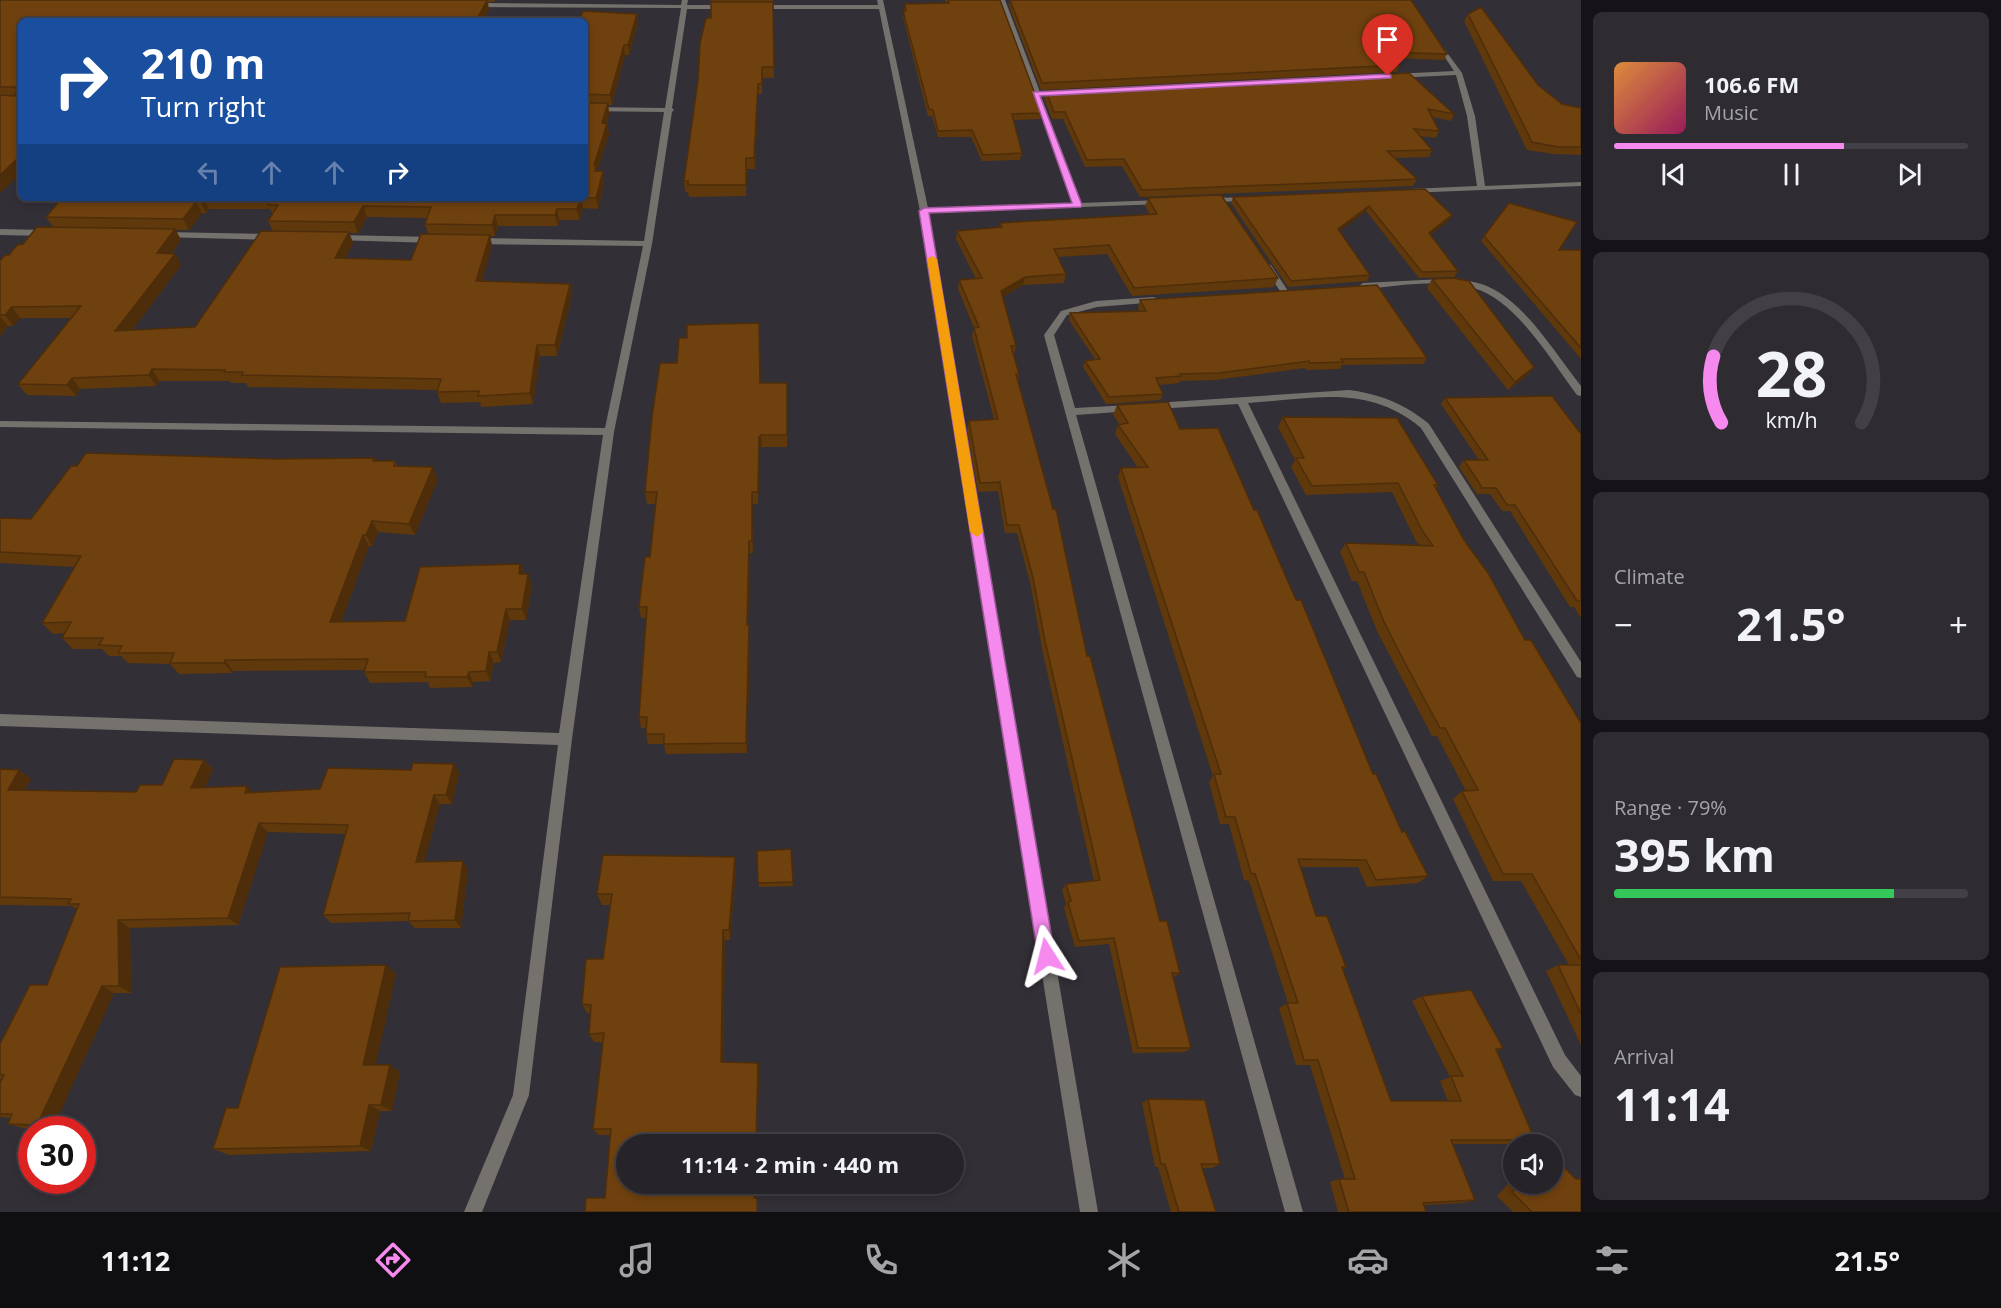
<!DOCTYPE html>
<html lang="en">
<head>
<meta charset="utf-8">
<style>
  body { margin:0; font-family:"Open Sans",sans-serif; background:#2e2b31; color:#f1f3f6; height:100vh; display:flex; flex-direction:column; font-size:22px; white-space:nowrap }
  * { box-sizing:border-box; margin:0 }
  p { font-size:20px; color:#a4a4a8 }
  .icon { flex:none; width:33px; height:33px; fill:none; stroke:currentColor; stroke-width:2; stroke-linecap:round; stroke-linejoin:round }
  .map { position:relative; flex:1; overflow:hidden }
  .side { display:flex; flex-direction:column; gap:12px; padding:12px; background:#151317; width:420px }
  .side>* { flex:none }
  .guide { position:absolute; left:18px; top:18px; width:570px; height:183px; border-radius:9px; box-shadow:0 3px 9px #0003,0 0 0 2px #424046; background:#1a4fa0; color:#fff; overflow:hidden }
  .tools { position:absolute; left:1503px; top:1134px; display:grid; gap:12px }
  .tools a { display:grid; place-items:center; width:60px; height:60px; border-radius:50%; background:#262329; box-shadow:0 3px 9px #0003,0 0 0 2px #424046; font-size:30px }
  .speed { position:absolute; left:18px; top:1116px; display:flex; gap:12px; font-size:30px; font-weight:700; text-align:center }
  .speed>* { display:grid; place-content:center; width:78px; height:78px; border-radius:50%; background:#262329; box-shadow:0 3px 9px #0003,0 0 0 2px #424046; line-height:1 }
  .speed .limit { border:9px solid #d22; background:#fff; color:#111 }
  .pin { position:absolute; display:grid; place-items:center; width:51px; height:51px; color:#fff; margin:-62px -26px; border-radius:50% 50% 50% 0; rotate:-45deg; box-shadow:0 0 6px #0007 }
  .pin .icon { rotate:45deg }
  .me { position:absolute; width:66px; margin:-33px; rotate:351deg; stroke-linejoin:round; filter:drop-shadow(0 0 4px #0008) }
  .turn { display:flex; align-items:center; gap:21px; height:126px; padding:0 24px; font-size:27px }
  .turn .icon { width:78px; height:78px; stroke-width:2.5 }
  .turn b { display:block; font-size:42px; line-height:51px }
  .lanes { display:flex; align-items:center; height:57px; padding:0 24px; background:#0003; justify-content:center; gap:30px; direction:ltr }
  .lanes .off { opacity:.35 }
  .big { font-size:45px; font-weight:700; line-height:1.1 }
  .side .widget { flex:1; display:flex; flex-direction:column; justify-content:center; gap:9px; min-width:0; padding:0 21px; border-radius:9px; background:#2e2b31 }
  .side .dial { align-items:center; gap:0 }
  .dial svg { height:156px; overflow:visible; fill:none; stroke:#424046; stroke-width:7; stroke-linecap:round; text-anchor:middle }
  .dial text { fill:#f1f3f6; stroke:none }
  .song { display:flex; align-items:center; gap:18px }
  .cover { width:72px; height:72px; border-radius:9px; background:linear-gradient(135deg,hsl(30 70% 55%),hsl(330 70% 35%)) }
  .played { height:6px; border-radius:3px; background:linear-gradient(90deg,#f589ee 65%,#424046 65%) }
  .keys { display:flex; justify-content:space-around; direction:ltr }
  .heat { display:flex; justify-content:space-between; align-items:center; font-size:33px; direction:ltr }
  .charge { height:9px; border-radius:4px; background:linear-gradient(90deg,#34c759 79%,#424046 0) }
  .trip { position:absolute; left:616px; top:1134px; width:348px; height:60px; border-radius:30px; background:#262329; box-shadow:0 3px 9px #0003,0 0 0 2px #424046; font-weight:700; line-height:60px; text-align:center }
  .menu { display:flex; height:96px; justify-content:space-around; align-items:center; background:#0f0e10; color:#a4a4a8 }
  .menu .icon { width:42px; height:42px }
  .menu .active { color:#f589ee }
  .menu b { font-size:27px; color:#f1f3f6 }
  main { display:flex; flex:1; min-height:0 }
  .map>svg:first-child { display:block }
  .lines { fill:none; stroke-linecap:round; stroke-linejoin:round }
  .minor { fill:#75726e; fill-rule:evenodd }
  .wall { fill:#5f380c; fill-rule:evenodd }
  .shaded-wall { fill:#4e2e0a }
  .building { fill:#6f410e; stroke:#4e2e0a; stroke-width:1.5 }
  .route { fill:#f589ee; stroke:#9f599b; stroke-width:1.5 }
  .slow { fill:#f59e0b }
</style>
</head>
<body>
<main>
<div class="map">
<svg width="1581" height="1212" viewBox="0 0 1581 1212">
  <rect width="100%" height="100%" fill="#332f37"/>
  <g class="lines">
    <path class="minor" d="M682,0H688L687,5H726L729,7L726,9H687L672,108L674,110L672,112L652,244L614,432L572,739L529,1095L482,1212H464L513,1095L558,745L0,726V714L559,733L603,435L0,427V421L605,428L643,246L475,244L471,241L475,238L644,241L664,112L585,111V107L665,108L681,8L474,7L471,5L474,3L681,5Z
      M877,0H883L928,208L1073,203L999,0H1005L1040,92L1059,91L1062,93L1059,95L1041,96L1081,203L1162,200L1166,202L1162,204L928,213L1098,1212H1080L920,211L879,9H759L756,7L759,5H878Z
      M1437,39L1462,73L1475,116L1485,186L1581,182V186L1407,193V189H1410L1477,186L1467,116L1456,75L1394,78L1391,76L1394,74L1454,71L1434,41Z
      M1252,197L1253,199L1249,201L1210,202L1206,200L1210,198Z
      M0,229L47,230L51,233L47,236L0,235Z
      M163,232L272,234L276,237L272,240L160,237V233Z
      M337,235L434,237L438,240L434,243L334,240V236Z
      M1268,264L1271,265L1288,291L1287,293H1281L1280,291L1264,267Z
      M1443,279C1458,280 1475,280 1489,287C1526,304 1556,354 1581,386V396L1577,395C1552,362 1516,299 1473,288C1439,278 1398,286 1363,289L1359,286L1363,283Z
      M1154,297L1159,300L1157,302L1097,307L1067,315L1054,335L1075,408L1131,405L1136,408L1131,411L1076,415L1303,1212H1285L1044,335L1061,311L1096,301Z
      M1349,390C1380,394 1405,404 1429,424L1581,662V678L1577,677L1421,428C1368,383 1312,399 1248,403L1565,1055L1581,1076V1097L1575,1095L1553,1067L1238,404L1155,409L1150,406L1155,403Z"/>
  </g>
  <path class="wall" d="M0,0H495L494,2H488L489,10L21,21V173L0,193Z
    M711,0H773L774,78H762V94H758L755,169H747L746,196L689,197L688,192H685L684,181L711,18Z
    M945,0H1000L1042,113L1040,119L1013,120L1022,153L1020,160L982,161L971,137H938L932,116H928L903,17L905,4L946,3Z
    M1010,0L1447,54L1444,60L1392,58L1400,65L1397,72L1041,90L1009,6Z
    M637,14L638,23L629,55H625L612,105H608L609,114L607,124L609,134L597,171L604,182L598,209L583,208L579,220H559L558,226H498L495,236H490L492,246L482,282L570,284L572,295L557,356H540L533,404L481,407L480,402L441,403L437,392V390L248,387L246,383H231L230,381H159L156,386L80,389L76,396L27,395L18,384L72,318H20L13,326H8L0,336V261L23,244L53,227L46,217L62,198H585V21ZM209,209H270L273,214L268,221L273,231L195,327L132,330L181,265L175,254H171L181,240L176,230H189L202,213H206ZM367,217L427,218L425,224L428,234L411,260L345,258L353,243L349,233H358Z
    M1468,14L1538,85L1562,104L1581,108V155L1553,154L1527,150L1464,21Z
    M1409,73L1454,114L1451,121L1433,117L1439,131L1436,138L1420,136L1432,150L1429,157L1394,158L1417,179L1413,186L1140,197L1122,166L1085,167L1063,119H1052L1044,98L1046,91Z
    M1425,189L1448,221L1430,235L1458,271L1454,277L1419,278L1366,211L1339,231L1370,275L1367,281L1288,287L1231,203L1233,197Z
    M1148,198L1278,278L1274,287L1132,296L1107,254L1058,257L1066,274L1064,283L1023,285L1003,297L1016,346L1014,355L1019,374L1018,381L1087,656L1160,921L1180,973L1173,978L1191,1048L1185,1052L1133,1053L1109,944L1075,947L1064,908L1066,904L1062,890L1066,884L1094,881L1042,649L1031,586L1017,533H1005L998,491L978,492L967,430L969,421L994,419L972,336L974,328L958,289L959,280L976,279L956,239L957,231L1000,227V223L1150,215L1145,206Z
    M1484,236L1559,250H1581V359L1481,241Z
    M1432,279L1534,367L1527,376L1508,390L1427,288Z
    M1140,300L1427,358L1423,364L1342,365L1340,369L1306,370L1305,368L1216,380L1180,381L1179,383L1159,385L1163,394L1160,400L1106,404L1083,367L1085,361L1095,359L1069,320L1070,313L1140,312L1138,307Z
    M760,383H787V447H762L759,449L758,504H752L753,553H750L748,625H749L750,636L747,753L666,754L664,744H648L646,734V728H641L639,717L646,618H641L639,607L650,557L656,504H647L645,492Z
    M1445,398L1581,434V618L1574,607H1570L1510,511H1502L1490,494H1477L1459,467L1464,460H1479L1441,404Z
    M1117,405L1180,429L1254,510L1296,600L1373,774L1402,832L1428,876L1418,883L1367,887L1358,867H1301L1316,916L1346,967L1343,969L1391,1101H1448L1440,1081L1450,1077L1412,1001L1422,996L1503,1048L1497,1051L1535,1140L1523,1144H1453L1475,1200L1463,1203L1424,1205L1426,1212H1338L1330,1182L1339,1179H1345L1310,1065H1296L1279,1008L1288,1003L1249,881L1244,880L1229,824H1220L1209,782L1213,776L1118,477L1121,468H1138L1115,434L1118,425H1120L1113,415Z
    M1283,417L1438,485L1436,489L1464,540L1525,640L1581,723V1045L1546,971L1558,965H1569L1521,881H1493L1453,799L1462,791H1466L1437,736H1432L1398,671L1377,631L1357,581H1352L1340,552L1346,543L1419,545L1415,539L1392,492L1306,495L1291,467L1295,460L1278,427Z
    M374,458L376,461H395L398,466L438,479L415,535L378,532L372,546H369L341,622L405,621L520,564L524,574H528L532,585L526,620H510L501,662L494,663L490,681L473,682L472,687L430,688L428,682L370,683L364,672L365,670L233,671L232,673L179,674L170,664L128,663L121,656H109L102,649H73L62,638L65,633L53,634L42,623L75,567L0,563V518L31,519L77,466L276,459Z
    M204,760L213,769L205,787L253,792L320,789L411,770L454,764L459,773L452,804H440L424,862L463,861L468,870L461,928H415L408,921L331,923L323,915L345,834L268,832L238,925L130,928L131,993H114L52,1130L23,1128L8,1124L10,1118L0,1117V1083L2,1079H0V1044L47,985L77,910L72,906L0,905V769L19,770L31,779L25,790L136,792L162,785Z
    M791,849L793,886L759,887L757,851Z
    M736,868L730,940H725L723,1062L758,1063L759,1070L757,1144H627V1184H756L755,1198H757L758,1202V1212H585L605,1198L610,1135H598L593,1129L603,1042H594L589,1034L591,1013H587L582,1004L603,959L610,905H602L597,894Z
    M396,974L375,1065L400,1072L392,1111H380L371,1151L229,1155L213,1149L238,1108Z
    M1148,1099L1220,1164L1212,1168H1202L1216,1212H1171L1158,1167H1155L1142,1103Z
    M1514,1177V1184H1552L1576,1179L1581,1212H1513L1497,1196Z"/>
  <path class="shaded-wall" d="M487,0L489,10L483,21H476Z
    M637,14L638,23L629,55L628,45Z
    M624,45L625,55L612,105L610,95Z
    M758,84V94L755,169L754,158Z
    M608,103L609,114L604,134L602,123Z
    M607,124L609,134L597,172L596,182L594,165Z
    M18,158L21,163V173L0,193V175Z
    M603,171L604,182L598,209L596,198Z
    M203,198L209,209L206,213L201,202Z
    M581,198L583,208L579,220L577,209Z
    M196,202L202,213L189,230L183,219Z
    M363,206L367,217L358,233L354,222Z
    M1369,206L1366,211L1335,235L1338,229Z
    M557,209L559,220L558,226L555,215Z
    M495,215L498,226L495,236L492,225Z
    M1452,215L1448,221L1426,239L1429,233Z
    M175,229L181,240L163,264L157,253Z
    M349,232L353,243L340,269L335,258Z
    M490,235L492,246L479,293L476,281Z
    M175,254L181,265L123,342L115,331Z
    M1025,277L1023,285L1000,299L1001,291Z
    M570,284L572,295L557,356L555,345Z
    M12,307L20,318L13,326L5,315Z
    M0,316L8,326L0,336Z
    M537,345L540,356L533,404L530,393Z
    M1534,367L1527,376L1508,390L1515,382Z
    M152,369L159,381L156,386L149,375Z
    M72,378L80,389L76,396L67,385Z
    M761,435L762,447L759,449L758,504L759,437Z
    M433,467L438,479L415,535L409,524Z
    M372,521L378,532L372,546L366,535Z
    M363,535L369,546L337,633L330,622Z
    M749,541L750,553L747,636V625Z
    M520,564L524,575L519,574Z
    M528,574L532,585L526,620L522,609Z
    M506,609L510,620L501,662L497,652Z
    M749,625L750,636L747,753L746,743Z
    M489,652L494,663L490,681L486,671Z
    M225,660L233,671L232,673L224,663Z
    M469,672L473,682L472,687L467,677Z
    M204,760L213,769L201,797L191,788Z
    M454,764L459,773L452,804L446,795Z
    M19,770L31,779L20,799L8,790Z
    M247,786L256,795L245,793Z
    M434,795L440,804L422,871L416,862Z
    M259,823L268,832L238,925L228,918Z
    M735,857L736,868L730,940L729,930Z
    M463,861L468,870L461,928L455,920Z
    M118,920L130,928L131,993L119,986Z
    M723,930L725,940L723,1069L721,1062Z
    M386,965L396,974L374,1073L363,1065Z
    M102,986L114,993L52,1130L37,1125Z
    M758,1063L759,1070L757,1144H756Z
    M390,1065L400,1072L392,1111L381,1105Z
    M369,1105L380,1111L371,1151L360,1146Z"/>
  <path class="building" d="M0,0H487L476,21H21V158H18L0,175V95L15,96L17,90L15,87H0Z
    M948,0H1000L1042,113L1012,114L1022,153L983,155L972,130L938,131L933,110L929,109L903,11H906L905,4L949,3Z
    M1010,0H1411L1447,54L1384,52L1400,65L1042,83Z
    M711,2H773L774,67H762V84H758L754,158H746V185H688V181H684L698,80L700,43L706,18H711Z
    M1481,7L1538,85L1562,104L1581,108V147H1558L1532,142L1468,14Z
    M583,11L637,14L628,45H624L610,95L585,94V21H579Z
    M1409,73L1454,114L1428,109L1439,131L1414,129L1432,150L1387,151L1417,179L1142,190L1124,159L1087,160L1065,112H1054L1046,91Z
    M585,103H608L602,123L607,124L594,165H596L595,171H603L596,198H585V114H586H585Z
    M1425,189L1452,215L1429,233L1458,271L1422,272L1369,206L1338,229L1370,275L1291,281L1233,197Z
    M1221,195L1278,278L1134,288L1109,245L1054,249L1066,274L1025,277L1001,291L1016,346H1011L1019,374H1016L1053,509H1056L1087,656H1090L1099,690L1160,921H1167L1180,973H1172L1191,1048H1138L1114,938L1079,941L1068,902L1071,901L1066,884L1100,880L1045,641L1033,578L1019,525H1007L1000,482L980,483L969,421L998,419L974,328L979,327L959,280L982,278L957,231L1002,227L1000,223L1157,214L1148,198Z
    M62,198H203L201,202H196L183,219L46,217Z
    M220,198H581L577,209H557L555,215H495L492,225L425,224L431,207L363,206L354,222L268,221L278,205H268L273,198Z
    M1509,203L1577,222L1559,250H1581V348L1484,236Z
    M37,227L175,229L157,253L175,254L115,331L195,327L261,231L349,232L335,258L411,260L421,234L490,235L476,281L570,284L555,345H537L530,393L478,396L479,391L437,392L441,379L242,375L243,372H224L225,370L152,369L149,375L72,378L67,385L18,384L81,306L12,307L5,315H0V261L5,255H9L17,245L23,244Z
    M1453,278L1469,281L1534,367L1515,382L1432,279Z
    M1377,285L1427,358L1341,359L1343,362L1310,363L1309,361L1219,373L1180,374L1181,376L1156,378L1163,394L1109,397L1085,361L1100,359L1070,313L1146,311L1140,300Z
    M759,323L760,383H787V435H761L759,437L758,492H752V541H749L747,625H749L746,743L664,744V734H646L647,717H639L647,607H639L645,557H650L657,492H645L652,417L660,363H677L679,338H687V325Z
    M1552,396L1581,434V601H1577L1515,505H1507L1496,488H1482L1478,481L1464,460H1488L1445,398Z
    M1168,402L1180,429L1218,428L1254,510H1257L1296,600H1301L1373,774H1376L1402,832L1405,831L1428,876L1376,880L1366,860L1298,859L1316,916H1327L1346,967H1342L1391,1101H1461L1451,1076H1463L1422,996L1471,990L1503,1048L1496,1049L1535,1140H1451L1475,1200L1423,1203L1426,1212H1349L1339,1179H1355L1318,1060H1304L1287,1003H1298L1255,874L1251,873L1235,817H1226L1214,774H1221L1121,468L1148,467L1118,425L1128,423L1117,405Z
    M1283,417L1397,418L1438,485H1434L1464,540L1488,573L1525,640H1531L1581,723V960L1532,874H1503L1462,791L1478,790L1445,728H1440L1405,663L1384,622L1364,572H1359L1346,543L1433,546L1422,530L1398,483L1312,486L1296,458H1304Z
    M86,453L276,459L374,458L373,461H395L394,466L433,467L409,524L372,521L366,535H363L330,622L405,621L420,567L520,564L519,574H528L522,609H506L497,652H489L486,671L469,672L467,677H425L426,672H364L368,659L225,660L224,663H170L174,653H118L122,646L99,645L103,638H62L71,622L42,623L81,556L0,552V518L31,519L71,466H77Z
    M174,759L204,760L191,788L247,786L245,793L320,789L328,768L411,770L413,763L454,764L446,795H434L416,862L463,861L455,920L408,921L410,913L323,915L348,825L259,823L228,918L118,920L119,986H102L37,1125L8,1124L12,1114H0V1083L4,1075L0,1074V1044L30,985H47L79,904H68L71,899L0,897V769L19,770L8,790L136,792L140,785H162Z
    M791,849L793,882L758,883L757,851Z
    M603,855L735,857L729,930H723L721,1062L758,1063L756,1144H627V1184H755L754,1198H757V1212H585L586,1198H605L611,1129H593L604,1033L589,1034L591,1005L582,1004L586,959H603L612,894H597Z
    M386,965L363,1065H390L381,1105H369L360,1146L213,1149L226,1108H238L280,967Z
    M1558,965H1581V1014Z
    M1148,1099L1205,1100L1220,1164H1201L1216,1212H1179L1165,1164H1161Z
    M1552,1156L1576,1179H1581V1212H1532L1512,1192L1520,1184H1552Z"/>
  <path class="route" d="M1388,74L1391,75V78L1040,96L1082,205L1081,207L929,213L1055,956L1053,962L1047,965L1040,962L1038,956L919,211L924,208L1072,203L1033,92Z"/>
  <path class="slow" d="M932,256L937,259L983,532L977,537L970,532L927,259Z"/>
</svg>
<div class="tools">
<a><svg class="icon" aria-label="sound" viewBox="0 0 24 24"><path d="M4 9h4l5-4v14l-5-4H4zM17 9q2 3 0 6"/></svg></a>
</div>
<div class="speed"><div class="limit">30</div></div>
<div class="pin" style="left:1388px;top:76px;background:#d93025"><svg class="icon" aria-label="arrive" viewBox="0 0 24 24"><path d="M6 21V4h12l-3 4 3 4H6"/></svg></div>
<svg class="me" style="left:1047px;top:956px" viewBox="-20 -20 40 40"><path d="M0-17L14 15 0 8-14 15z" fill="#f589ee" stroke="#fff" stroke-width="4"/></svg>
<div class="trip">11:14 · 2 min · 440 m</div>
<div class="guide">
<div class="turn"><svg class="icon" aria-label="right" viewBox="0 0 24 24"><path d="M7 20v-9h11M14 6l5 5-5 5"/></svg><div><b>210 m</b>Turn right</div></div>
<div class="lanes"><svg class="icon off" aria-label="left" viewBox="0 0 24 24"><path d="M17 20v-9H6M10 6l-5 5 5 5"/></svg><svg class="icon off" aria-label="ahead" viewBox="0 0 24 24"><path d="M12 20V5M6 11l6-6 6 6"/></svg><svg class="icon off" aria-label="ahead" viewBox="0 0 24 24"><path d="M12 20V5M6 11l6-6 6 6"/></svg><svg class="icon" aria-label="right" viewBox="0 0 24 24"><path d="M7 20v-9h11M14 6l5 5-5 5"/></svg></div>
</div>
</div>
<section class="side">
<div class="widget">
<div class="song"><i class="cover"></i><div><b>106.6 FM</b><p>Music</p></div></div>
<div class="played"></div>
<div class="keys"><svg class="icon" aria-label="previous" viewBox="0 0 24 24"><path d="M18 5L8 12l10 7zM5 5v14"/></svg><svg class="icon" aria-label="pause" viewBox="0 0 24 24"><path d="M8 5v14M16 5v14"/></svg><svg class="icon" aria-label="next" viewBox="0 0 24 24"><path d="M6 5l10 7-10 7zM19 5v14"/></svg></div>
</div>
<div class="widget dial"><svg viewBox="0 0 100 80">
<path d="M14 69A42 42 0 1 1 86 69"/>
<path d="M14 69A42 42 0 0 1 10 35" stroke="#f589ee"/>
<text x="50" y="56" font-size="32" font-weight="700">28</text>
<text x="50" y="72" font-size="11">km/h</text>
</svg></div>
<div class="widget"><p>Climate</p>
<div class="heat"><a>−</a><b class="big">21.5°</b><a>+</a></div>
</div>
<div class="widget"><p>Range · 79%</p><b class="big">395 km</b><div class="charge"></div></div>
<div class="widget"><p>Arrival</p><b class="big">11:14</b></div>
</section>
</main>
<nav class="menu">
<b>11:12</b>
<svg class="icon active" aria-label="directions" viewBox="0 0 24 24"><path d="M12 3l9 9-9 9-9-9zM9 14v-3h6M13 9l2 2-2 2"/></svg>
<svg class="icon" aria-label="music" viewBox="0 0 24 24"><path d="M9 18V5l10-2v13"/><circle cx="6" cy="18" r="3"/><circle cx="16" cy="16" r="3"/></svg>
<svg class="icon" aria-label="phone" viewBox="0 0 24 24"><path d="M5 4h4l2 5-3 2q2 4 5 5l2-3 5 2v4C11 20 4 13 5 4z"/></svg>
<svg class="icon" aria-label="climate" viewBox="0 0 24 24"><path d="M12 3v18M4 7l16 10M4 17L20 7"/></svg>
<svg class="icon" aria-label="car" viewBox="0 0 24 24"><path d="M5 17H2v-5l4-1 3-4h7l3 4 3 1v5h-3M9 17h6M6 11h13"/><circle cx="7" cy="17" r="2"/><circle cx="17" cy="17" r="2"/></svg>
<svg class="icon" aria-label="filters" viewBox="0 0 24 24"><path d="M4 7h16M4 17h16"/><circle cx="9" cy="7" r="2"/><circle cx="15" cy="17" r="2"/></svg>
<b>21.5°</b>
</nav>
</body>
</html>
